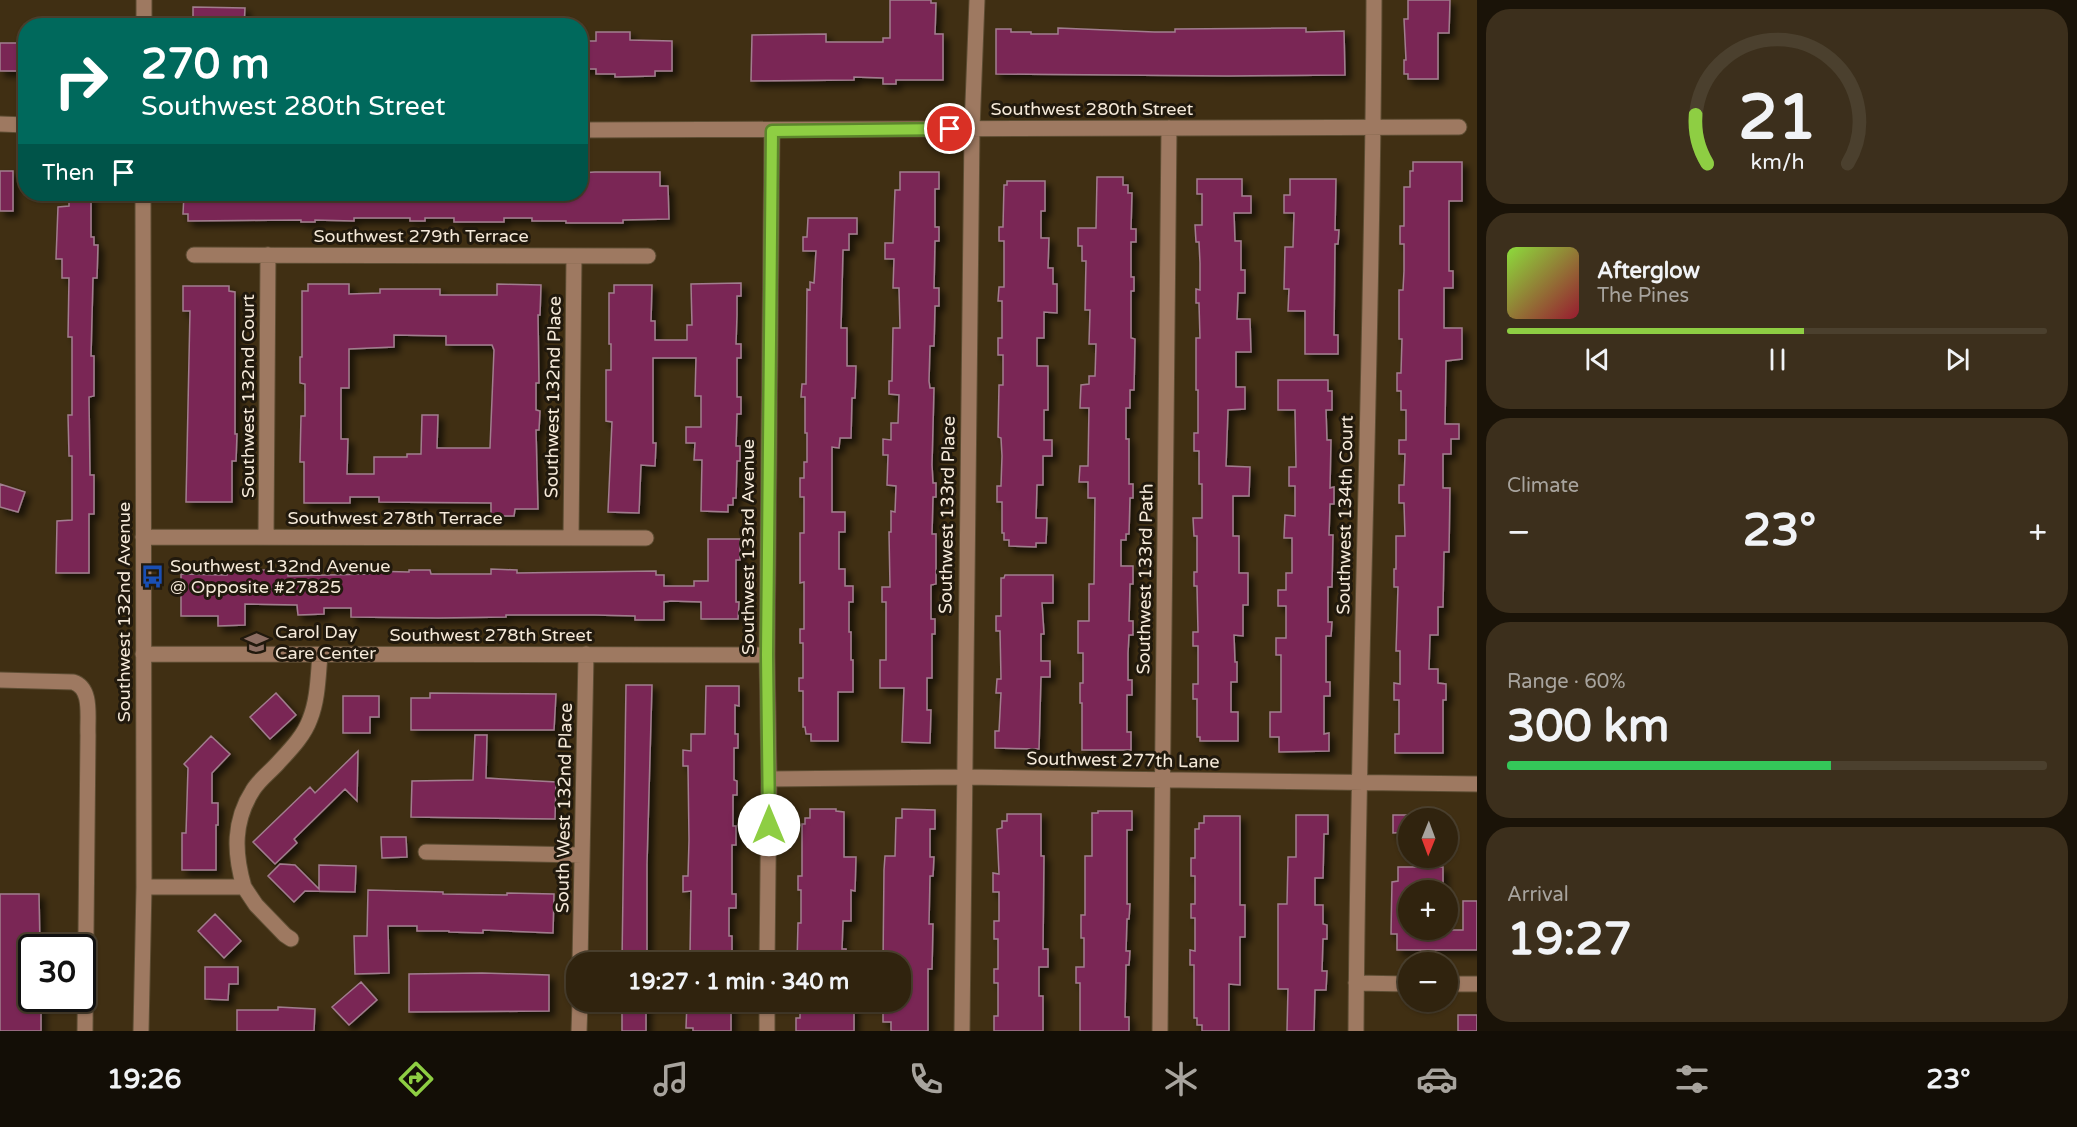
<!DOCTYPE html>
<html lang="en">
<head>
<meta charset="utf-8">
<style>
  body { margin:0; font-family:"Varela Round",sans-serif; background:#3c2f1c; color:#f1f3f6; height:100vh; display:flex; flex-direction:column; font-size:22px; white-space:nowrap }
  * { box-sizing:border-box; margin:0 }
  p { font-size:20px; color:#a8a49e }
  .icon { flex:none; width:33px; height:33px; fill:none; stroke:currentColor; stroke-width:2; stroke-linecap:round; stroke-linejoin:round }
  .map { position:relative; flex:1; overflow:hidden }
  .details { display:flex; flex-direction:column; gap:9px; padding:9px; background:#1a1308; width:600px }
  .details>* { flex:none }
  .guide { position:absolute; left:18px; top:18px; width:570px; height:183px; border-radius:24px; box-shadow:0 2px 4px #0004,0 0 0 2px #4b402e; background:#00695c; color:#fff; overflow:hidden }
  .needle { width:39px; rotate:181deg }
  .tools { position:absolute; left:1398px; top:808px; display:grid; gap:12px }
  .tools a { display:grid; place-items:center; width:60px; height:60px; border-radius:50%; background:#30230e; box-shadow:0 2px 4px #0004,0 0 0 2px #4b402e; font-size:30px }
  .speed { position:absolute; left:18px; top:934px; display:flex; gap:12px; font-size:30px; font-weight:700; text-align:center }
  .speed>* { display:grid; place-content:center; width:78px; height:78px; border-radius:50%; background:#30230e; box-shadow:0 2px 4px #0004,0 0 0 2px #4b402e; line-height:1 }
  .speed .limit { border:3px solid #111; border-radius:9px; background:#fff; color:#111 }
  .pin { position:absolute; display:grid; place-items:center; width:51px; height:51px; color:#fff; margin:-26px; border:3px solid #fff; border-radius:50%; box-shadow:0 2px 6px #0007 }
  .me { position:absolute; width:66px; margin:-33px; rotate:0deg; stroke-linejoin:round; filter:drop-shadow(0 0 4px #0008) }
  .turn { display:flex; align-items:center; gap:21px; height:126px; padding:0 24px; font-size:27px }
  .turn .icon { width:78px; height:78px; stroke-width:2.5 }
  .turn b { display:block; font-size:42px; line-height:51px }
  .then { display:flex; align-items:center; height:57px; padding:0 24px; background:#0003; gap:12px; font-size:22px }
  .big { font-size:45px; font-weight:700; line-height:1.1 }
  .details .widget { flex:1; display:flex; flex-direction:column; justify-content:center; gap:9px; min-width:0; padding:0 21px; border-radius:24px; background:#3c2f1c }
  .details .dial { align-items:center; gap:0 }
  .dial svg { height:156px; overflow:visible; fill:none; stroke:#4b402e; stroke-width:7; stroke-linecap:round; text-anchor:middle }
  .dial text { fill:#f1f3f6; stroke:none }
  .song { display:flex; align-items:center; gap:18px }
  .cover { width:72px; height:72px; border-radius:9px; background:linear-gradient(135deg,hsl(90 70% 55%),hsl(350 70% 35%)) }
  .played { height:6px; border-radius:3px; background:linear-gradient(90deg,#8ece43 55%,#4b402e 55%) }
  .keys { display:flex; justify-content:space-around; direction:ltr }
  .heat { display:flex; justify-content:space-between; align-items:center; font-size:33px; direction:ltr }
  .charge { height:9px; border-radius:4px; background:linear-gradient(90deg,#34c759 60%,#4b402e 0) }
  .trip { position:absolute; left:566px; top:952px; width:345px; height:60px; border-radius:24px; background:#30230e; box-shadow:0 2px 4px #0004,0 0 0 2px #4b402e; font-weight:700; line-height:60px; text-align:center }
  .tabs { display:flex; height:96px; justify-content:space-around; align-items:center; background:#130e06; color:#a8a49e }
  .tabs .icon { width:42px; height:42px }
  .tabs .active { color:#8ece43 }
  .tabs b { font-size:27px; color:#f1f3f6 }
  main { display:flex; flex:1; min-height:0 }
  .map>svg:first-child { display:block }
  .building { fill:#7a2555; stroke:#a17d8e; stroke-width:1.5; fill-rule:evenodd; filter:url(#shadow) }
  .lines { fill:none; stroke-linecap:round; stroke-linejoin:round }
  .minor-casing { stroke:#5d4d33; stroke-width:17 }
  .minor { stroke:#9e7961; stroke-width:15 }
  .route-casing { stroke:#5c862c; stroke-width:15 }
  .route { stroke:#8ece43; stroke-width:10 }
  .labels { text-anchor:middle; dominant-baseline:central; stroke-width:6; stroke-linejoin:round; paint-order:stroke }
  .street-label { font-size:18px; fill:#f5e9d9; stroke:#21190d }
  .poi-label { font-size:18px; fill:#f5e9d9; stroke:#21190d; text-anchor:start }
</style>
</head>
<body>
<main>
<div class="map">
<svg width="1477" height="1031" viewBox="0 0 1477 1031">
  <defs>
    <filter id="shadow"><feDropShadow dx="5" dy="5" stdDeviation="3" flood-color="#0009"/></filter>
  </defs>
  <rect width="100%" height="100%" fill="#402f13"/>
  <path class="building" d="M890,0H931V3H936L935,34H943V80H896V84H883V78L854,77V80L751,81L752,35L826,34V42H883V38H890Z
    M1408,0H1450L1449,33H1438V79H1408V74H1404V60H1406L1404,19H1408Z
    M193,7L245,8L244,26H193Z
    M1058,28L1154,32H1175V29L1292,28H1306V32L1344,31L1345,75L1228,76L996,74V29H1011V32H1031V34H1058Z
    M596,32H630V40L672,41V71H655V76L615,77V74H596V69H580V41H596Z
    M0,43H26V71H0Z
    M1413,162H1462V201H1449V271H1453V288H1444V328H1462V359L1446,361L1445,424H1459V439H1451V454H1443V488H1450L1449,552H1444L1443,607H1438V635H1430L1429,669H1438V683L1446,684V700H1443V753H1395V734H1399V700H1394V683L1400,684V651H1396L1398,587H1394V569H1396V536H1405L1404,503H1399V485H1404L1405,454H1399V440H1406V410H1401V391H1397V373H1401L1402,339H1399V290H1403L1404,271V244H1400V226H1404V187H1410V171H1413Z
    M0,171H13V211H0Z
    M595,172H660V186H668L669,219L623,220V223H566V221H532V218H504V222H454V218H425V221H410V218H354V221L315,220V222H301V220L188,221V214H183L184,194H580V173Z
    M900,172H939V189H935V227H939V241H935L934,288H939V306H935L934,346H930L929,381L930,388H934L932,465L933,483H936V497H933L932,534H936V584L931,585V619H935V634H932V678H927V710H931L930,743L902,742L904,688H880V660H886V602H882V587H890L889,532H891V511L895,512L896,486L887,485L888,455H883V439L891,440V423H898L899,395L889,394V381H892L893,328H900L899,288H893L894,259H885V243H893L895,190H900Z
    M1097,177H1123V185H1128V193H1132L1131,229H1136V242H1131V277H1134V291H1131V338L1135,339L1134,390H1130V408H1126V439H1129V484H1133V498H1130L1129,534H1126V540H1121V566H1133V584H1130L1129,621H1133V635H1129L1128,653V680H1132V695H1127V732H1131V750H1082V703H1080V683H1083V653H1078V621H1089V584H1094L1095,498H1088V482H1079L1080,466H1088L1089,408H1080L1081,385L1089,384V376H1095L1096,344H1089L1090,310H1085L1086,261H1082V246H1078V228H1096Z
    M1197,179H1242V196H1251V213H1234L1235,241H1241V270H1245V293H1238L1237,319H1250L1251,352H1236V387H1245V409L1228,410L1226,466L1250,467L1249,496H1233V536H1239V573H1248V605H1243V636L1234,635L1235,662H1237V682H1231V712H1238V741H1200V737H1197V699H1193V684H1198V646H1193V632H1198L1197,586H1194V572H1197V536H1194L1193,518H1202V484H1199V451H1194V433H1198V390H1196V338H1200L1199,303H1196V289L1200,290V263L1199,242H1196L1195,225H1202V194H1197Z
    M1290,179H1336L1335,230H1339L1338,244H1335L1334,335H1338V354H1305V311H1288L1289,289H1284L1285,247H1293L1294,213H1284V195H1290Z
    M1007,181H1045V211H1041V238H1049L1048,268H1053V284H1057V313L1044,312V338H1037V366H1048V410H1044V440H1052V456H1043V485H1037L1036,518H1047L1046,543H1036V547L1009,546V540H1004V533H1002V502H997V486H1001L1002,456L1001,438L998,437L999,385H1003V355H998V338H1002V301H998L999,287H1004V241H999V227H1003L1004,185H1007Z
    M69,194H90L91,195V237H94V245H98L97,278H93L91,356H94V396L89,397L90,475H94V514H89V573H56L57,521L72,520V456H69L68,415H72V337H68L69,278H62V259H56L58,207L69,206Z
    M808,218H857V234H849V250H843L841,328H847V366H856L855,398H852L851,438H840L839,448L832,447V512H845V532H839V569H845V586H853V602H849V632H851V660H853V692H838V741H811V734H806L805,727H803V691H799V678H803V643H800V629H804V582L800,583V533H804V497H800V478H804V462H807V433H805V397H801L802,384H806L807,289L810,290V282L814,283L816,251H803V237H807Z
    M741,283V296H737V315L736,344H741V358H737V397H741V414H737L736,446H740V461H737L736,498H733V505H728V512L701,511L702,460H694L695,443H686V427H701V396H695L696,358H653V443H656L655,466L641,465L639,513L608,512L612,422L606,421V370H611V344H609V293H614V285H652L651,321H655V340H687V325H692L691,284Z
    M308,284H349V294L380,293V289H440V295H497V284L541,285L540,315H538L539,383H536V410L540,411L539,430H536L538,509H515L514,516H491V503L379,502V497H350V503H304V462H300L301,416H305V384L300,383V357H302V291H308ZM394,335L446,336V345H492L494,350L490,448H437L438,415H422L421,454H407V457H374V474H347L348,439H341V388H349V349L394,347Z
    M183,286H229V291L235,292V434H237L236,461H232V502H186L190,311H183Z
    M1278,380H1328V391H1332V410H1326L1327,440H1331L1330,488L1334,487V504H1330L1329,535H1333L1332,587H1328V622H1332L1331,636H1326V682H1330V696H1324V734L1329,733V751L1279,752V737H1270V712H1281V655H1276V638H1286V606H1278V590H1286V573H1292V538H1284L1285,515L1295,516V486H1289V467H1296L1295,410H1278Z
    M0,484L25,492L18,512L0,507Z
    M708,539H740V560H736V602H739L738,619H701V602L671,601L664,602V620H635V616L595,615H506V617L438,618L351,617V608H324V614L298,615L297,605L245,604V625L218,626V616H181V574L227,575V570H288V576L369,574V571L409,572V570H430L431,574H491V569L517,570V573L656,571V575H664V586H694V581H708Z
    M1005,575H1053V603H1042L1044,634H1041V661H1050V677H1041L1039,749L995,748V731H999L1001,693H996L997,679H1001L1000,631H996V616H1001V578H1004Z
    M626,685H652L647,864V961H622Z
    M706,686H739V706L735,705V734H738V748H734V780L737,781V795H733V826H736V845H732V894H736V908H729V936H732V954H690L691,891L683,892V876H688L689,840L688,766H683V750L691,751V734H705Z
    M276,693L296,715L270,739L250,717Z
    M430,693L556,694L554,730H411V698H430Z
    M343,696H379V717H370V733H343Z
    M475,735H487L486,778L556,782L555,819L411,817L412,781L473,780Z
    M211,736L230,754L212,773V803H218V825H216V870H182V833H186L188,768L184,764Z
    M358,751L357,801L345,789L297,836L294,839L297,843L275,864L253,842L310,787L315,793Z
    M810,809H836V811L844,812V857H856L855,891L851,890V921H843L842,949H846V963H797L798,923H801V890H798V876H802V824H805V818H810Z
    M902,809L935,810V829H930V857H934L933,876H930L929,924H933L932,969H928V1031H891V1022H883V1002H900V963H883L884,870L885,856H895L896,818H902Z
    M1098,811H1132V830H1127V904H1130L1129,919H1127L1126,951H1130L1129,965H1126L1125,1017H1129V1031H1080V983H1076V967H1084V938H1081V915H1085V856H1092V813H1098Z
    M1007,814H1041V856H1044L1043,949H1048V967H1039V996H1043V1031H994V1016H998V983H994V969H998V939H994V921H999V892H993V873L999,874L997,829L1002,828V821H1007Z
    M1296,815H1328V834H1324L1323,878H1315V905H1323V924L1327,925V939H1323L1322,971H1327L1326,990H1315L1314,1031H1287L1288,989H1278V904H1287L1288,857H1296Z
    M1393,815H1408V832L1393,833Z
    M1204,816H1240V905H1245V937H1240V985L1229,984V1031H1202V1025H1197V1018H1194V965H1190V950L1195,951V918H1191V904H1195V876H1191V858H1195V829H1199V823H1204Z
    M381,837H406L407,857L382,858Z
    M280,864L295,865L319,889V865L356,866L355,892L305,891L294,902L268,876Z
    M1398,867H1443V891H1408V930H1463V901H1477V950H1397V934H1391L1392,882L1398,881Z
    M368,890L443,892V894L507,895V893L554,894L553,933L483,930V933L449,932V931H417V926H388L389,973L355,974L354,936H367Z
    M0,894H39L40,948H32V999H41V1031H0Z
    M215,914L241,941L224,958L198,931Z
    M205,967H238V984H229L228,1000L205,999Z
    M482,973L549,975V1011L409,1012V974Z
    M361,982L377,1000L349,1025L332,1007Z
    M622,1002H646V1031H622Z
    M687,1002H731V1031H693V1028H686Z
    M800,1002H854V1031H796V1018H800Z
    M278,1007L315,1009L314,1031H237V1010H278Z
    M1458,1015H1477V1031H1458Z"/>
  <g class="lines">
    <defs>
      <path id="minor" d="M144,26V0
        M0,124L26,125
        M580,130L1459,127
        M194,255L648,256
        M143,537L646,538
        M266,537L268,255
        M571,538L574,257
        M143,654L767,655
        M0,680L73,682C93,688 87,718 88,735L85,1031
        M769,779L963,777L1477,784
        M426,852L582,855
        M144,887H244L256,905L285,935L291,939
        M244,887C234,853 233,821 253,790C259,780 270,772 278,763C290,750 304,736 310,719C318,699 318,676 320,655
        M580,963L586,654
        M767,963L769,779L767,655L772,131
        M1356,983L1408,984
        M1448,984H1477
        M141,1031L144,887L143,194
        M579,1031L580,1002
        M767,1031V1002
        M962,1031L972,129L977,0
        M1160,1031L1169,128
        M1356,1031C1358,687 1373,344 1374,0"/>
    </defs>
    <use href="#minor" class="minor-casing"/>
    <use href="#minor" class="minor"/>
  </g>
  <g class="lines">
    <defs>
      <path id="route" d="M769,825L767,655L772,131L950,129"/>
    </defs>
    <use href="#route" class="route-casing"/>
    <use href="#route" class="route"/>
  </g>
  <defs>
    <symbol id="bus-bare" viewBox="-9 -9 18 18"><path d="M-5-6H5V4H4V6H2V4H-2V6H-4V4H-5ZM-3.5-4V0h7V-4ZM-3.5 1.2v1.5H-2V1.2ZM2 1.2v1.5H3.5V1.2Z" fill="#1a4fb4" stroke="#21190d" stroke-width="2.5" paint-order="stroke"/></symbol>
    <symbol id="school-bare" viewBox="-9 -9 18 18"><path d="M0-5L7-2L0 1L-7-2ZM-4 1L0 2.5L4 1V4Q0 6-4 4Z" fill="#8d6e63" stroke="#21190d" stroke-width="2.5" paint-order="stroke"/></symbol>
  </defs>
  <g fill-rule="evenodd">
    <use href="#bus-bare" x="136" y="560" width="33" height="33"/>
    <use href="#school-bare" x="240" y="626" width="33" height="33"/>
  </g>
  <g class="labels">
    <g class="street-label">
      <text x="1092" y="109">Southwest 280th Street</text>
      <text x="421" y="236">Southwest 279th Terrace</text>
      <text transform="translate(248 396) rotate(-90)">Southwest 132nd Court</text>
      <text transform="translate(553 397) rotate(-89)">Southwest 132nd Place</text>
      <text transform="translate(947 515) rotate(-89)">Southwest 133rd Place</text>
      <text transform="translate(1345 515) rotate(-89)">Southwest 134th Court</text>
      <text x="395" y="518">Southwest 278th Terrace</text>
      <text transform="translate(748 547) rotate(-90)">Southwest 133rd Avenue</text>
      <text transform="translate(1145 579) rotate(-89)">Southwest 133rd Path</text>
      <text transform="translate(124 612) rotate(-90)">Southwest 132nd Avenue</text>
      <text x="491" y="635">Southwest 278th Street</text>
      <text transform="translate(1123 760) rotate(1)">Southwest 277th Lane</text>
      <text transform="translate(564 808) rotate(-89)">South West 132nd Place</text>
    </g>
    <g class="poi-label">
      <text x="170" y="566">Southwest 132nd Avenue<tspan x="170" dy="21">@ Opposite #27825</tspan></text>
      <text x="275" y="632">Carol Day<tspan x="275" dy="21">Care Center</tspan></text>
    </g>
  </g>
</svg>
<div class="tools">
<a><svg class="needle" viewBox="-14 -14 28 28"><path d="M0-13l5 13h-10z" fill="#e53935"/><path d="M0 13l5-13h-10z" fill="#a8a49e"/></svg></a>
<a>+</a>
<a>−</a>
</div>
<div class="speed"><div class="limit">30</div></div>
<div class="pin" style="left:950px;top:129px;background:#d93025"><svg class="icon" aria-label="arrive" viewBox="0 0 24 24"><path d="M6 21V4h12l-3 4 3 4H6"/></svg></div>
<svg class="me" style="left:769px;top:825px" viewBox="-20 -20 40 40"><circle r="19" fill="#fff"/><path d="M0-13L10 11 0 6-10 11z" fill="#8ece43"/></svg>
<div class="trip">19:27 · 1 min · 340 m</div>
<div class="guide">
<div class="turn"><svg class="icon" aria-label="right" viewBox="0 0 24 24"><path d="M7 20v-9h11M14 6l5 5-5 5"/></svg><div><b>270 m</b>Southwest 280th Street</div></div>
<div class="then">Then<svg class="icon" aria-label="arrive" viewBox="0 0 24 24"><path d="M6 21V4h12l-3 4 3 4H6"/></svg></div>
</div>
</div>
<section class="details">
<div class="widget dial"><svg viewBox="0 0 100 80">
<path d="M14 69A42 42 0 1 1 86 69"/>
<path d="M14 69A42 42 0 0 1 8 44" stroke="#8ece43"/>
<text x="50" y="56" font-size="32" font-weight="700">21</text>
<text x="50" y="72" font-size="11">km/h</text>
</svg></div>
<div class="widget">
<div class="song"><i class="cover"></i><div><b>Afterglow</b><p>The Pines</p></div></div>
<div class="played"></div>
<div class="keys"><svg class="icon" aria-label="previous" viewBox="0 0 24 24"><path d="M18 5L8 12l10 7zM5 5v14"/></svg><svg class="icon" aria-label="pause" viewBox="0 0 24 24"><path d="M8 5v14M16 5v14"/></svg><svg class="icon" aria-label="next" viewBox="0 0 24 24"><path d="M6 5l10 7-10 7zM19 5v14"/></svg></div>
</div>
<div class="widget"><p>Climate</p>
<div class="heat"><a>−</a><b class="big">23°</b><a>+</a></div>
</div>
<div class="widget"><p>Range · 60%</p><b class="big">300 km</b><div class="charge"></div></div>
<div class="widget"><p>Arrival</p><b class="big">19:27</b></div>
</section>
</main>
<nav class="tabs">
<b>19:26</b>
<svg class="icon active" aria-label="directions" viewBox="0 0 24 24"><path d="M12 3l9 9-9 9-9-9zM9 14v-3h6M13 9l2 2-2 2"/></svg>
<svg class="icon" aria-label="music" viewBox="0 0 24 24"><path d="M9 18V5l10-2v13"/><circle cx="6" cy="18" r="3"/><circle cx="16" cy="16" r="3"/></svg>
<svg class="icon" aria-label="phone" viewBox="0 0 24 24"><path d="M5 4h4l2 5-3 2q2 4 5 5l2-3 5 2v4C11 20 4 13 5 4z"/></svg>
<svg class="icon" aria-label="climate" viewBox="0 0 24 24"><path d="M12 3v18M4 7l16 10M4 17L20 7"/></svg>
<svg class="icon" aria-label="car" viewBox="0 0 24 24"><path d="M5 17H2v-5l4-1 3-4h7l3 4 3 1v5h-3M9 17h6M6 11h13"/><circle cx="7" cy="17" r="2"/><circle cx="17" cy="17" r="2"/></svg>
<svg class="icon" aria-label="filters" viewBox="0 0 24 24"><path d="M4 7h16M4 17h16"/><circle cx="9" cy="7" r="2"/><circle cx="15" cy="17" r="2"/></svg>
<b>23°</b>
</nav>
</body>
</html>
